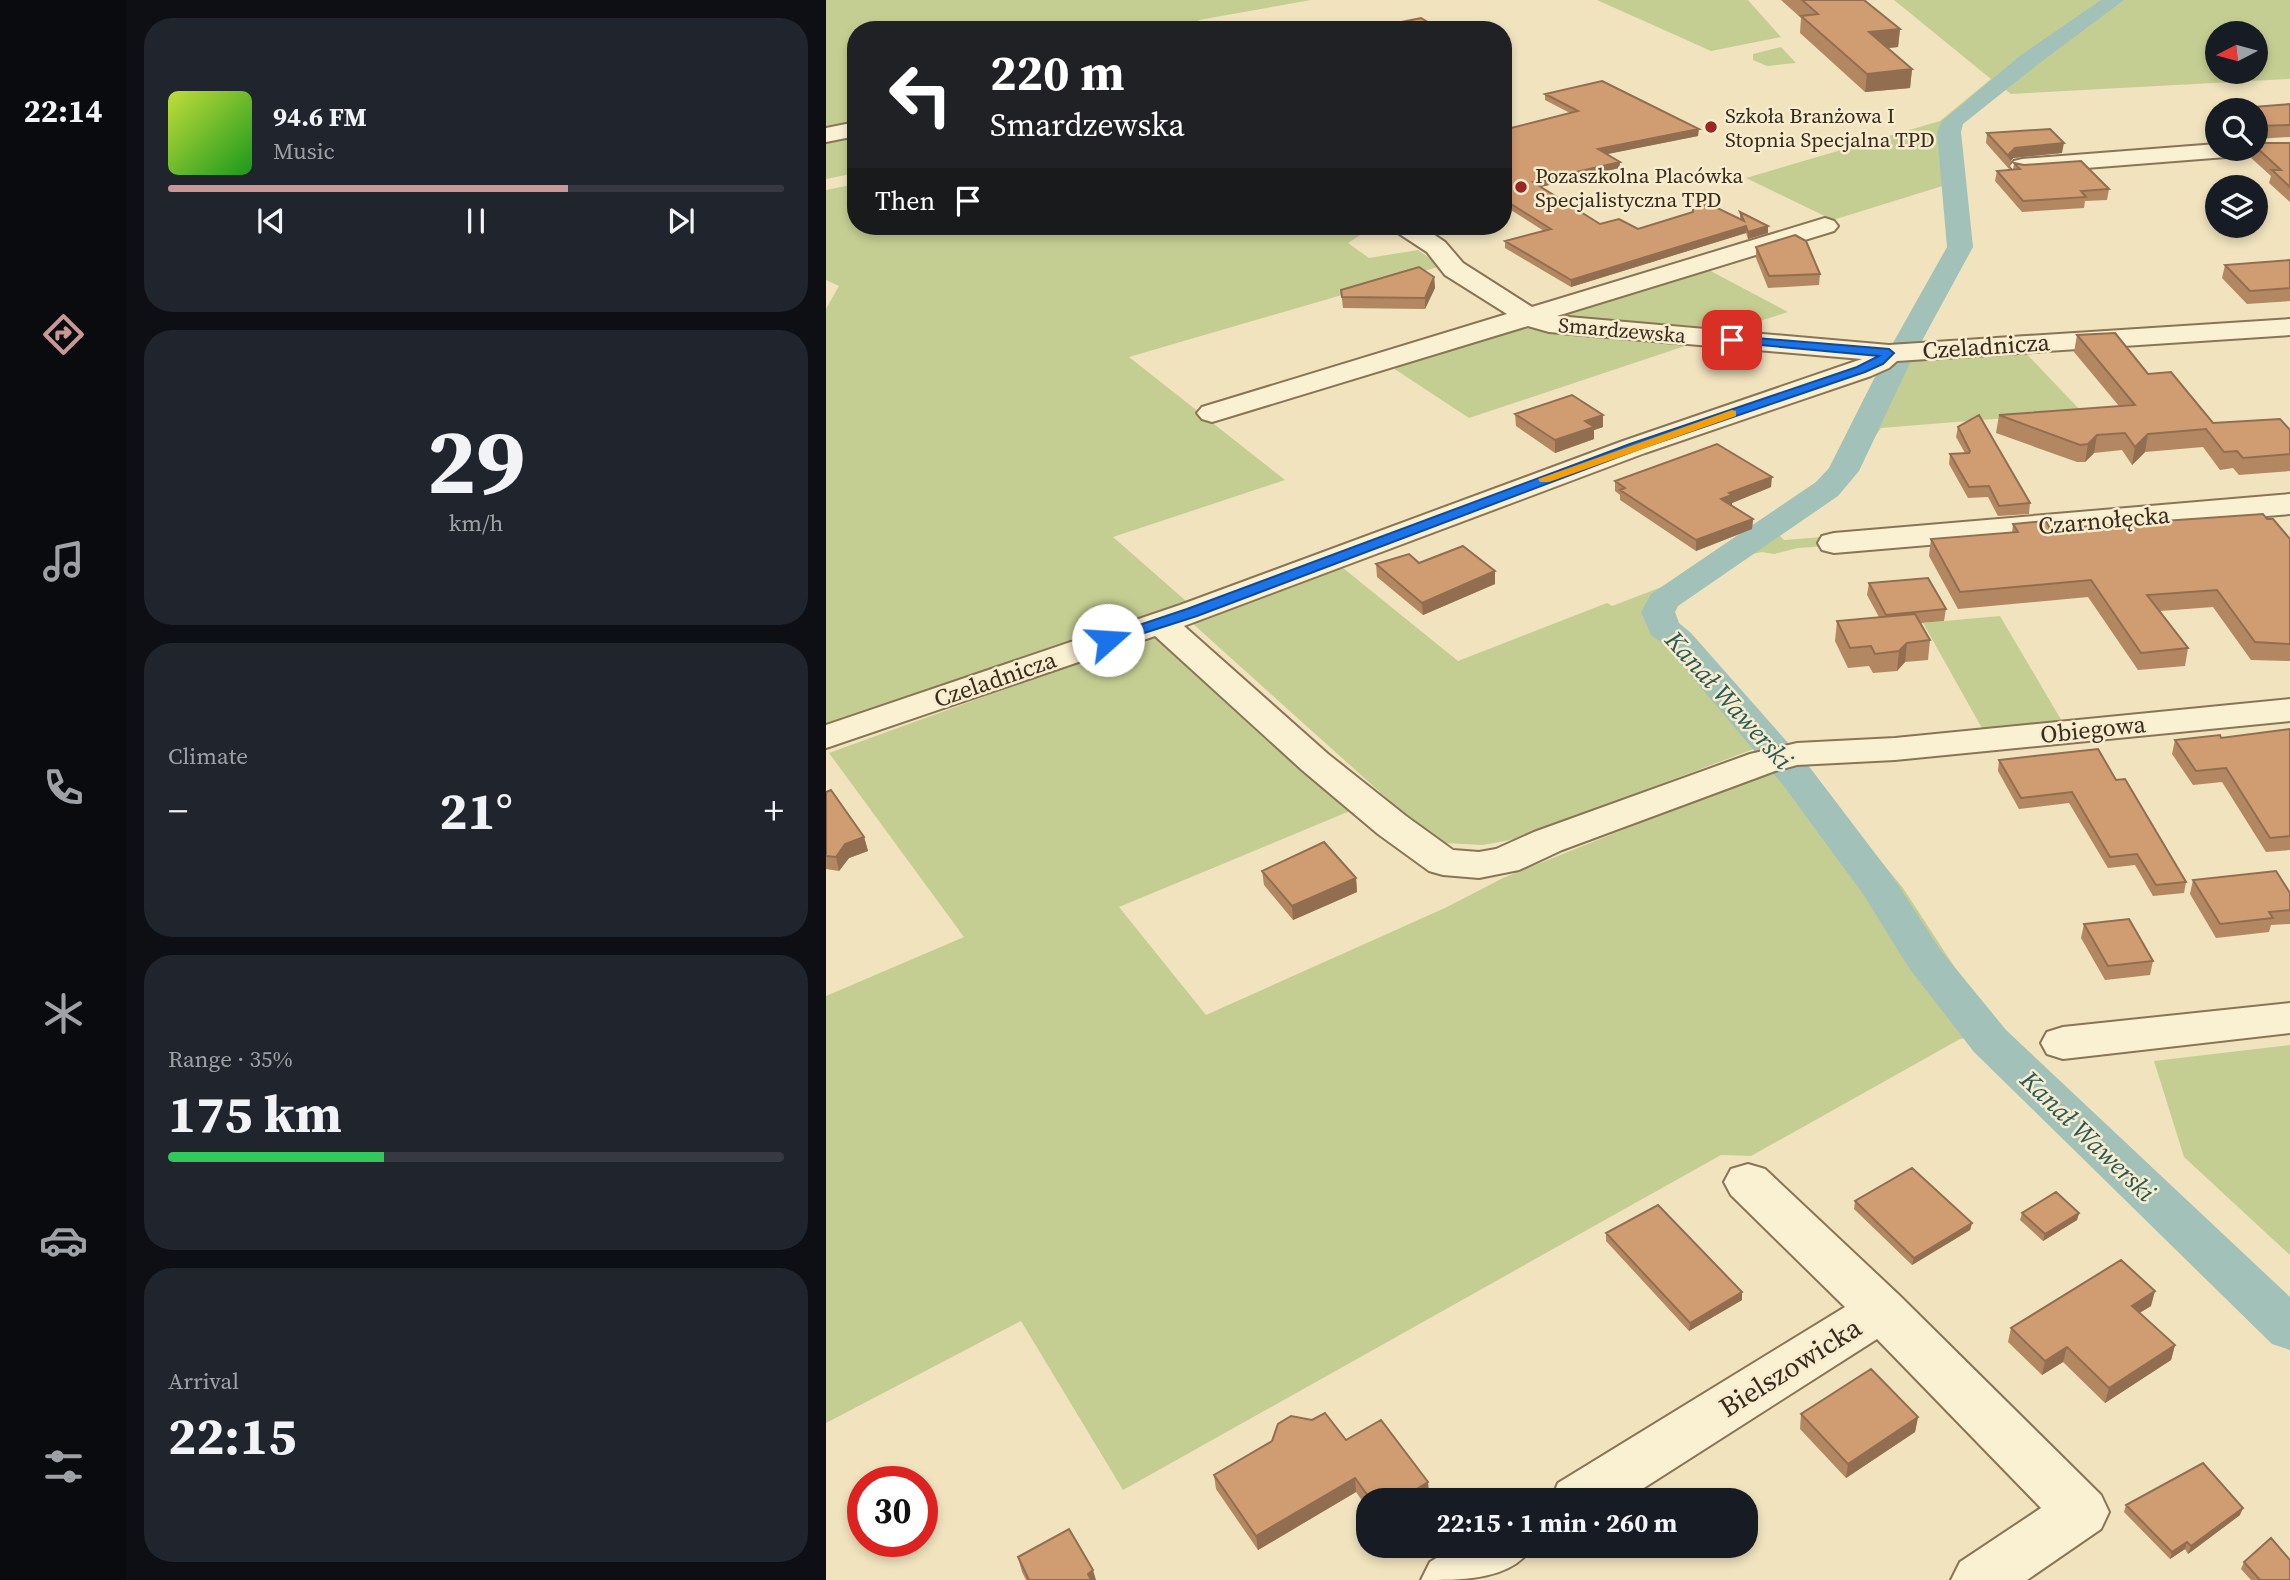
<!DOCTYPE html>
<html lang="en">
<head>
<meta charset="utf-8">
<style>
  body { margin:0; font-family:"Source Serif 4",serif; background:#20242c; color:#f1f3f6; height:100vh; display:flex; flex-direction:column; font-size:26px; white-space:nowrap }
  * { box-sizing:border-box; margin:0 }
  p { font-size:23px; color:#9ea1a6 }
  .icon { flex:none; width:38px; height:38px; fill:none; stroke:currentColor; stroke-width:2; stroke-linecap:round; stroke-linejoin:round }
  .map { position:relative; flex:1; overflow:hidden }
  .panel { display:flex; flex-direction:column; gap:18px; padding:18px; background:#0d0f14; width:700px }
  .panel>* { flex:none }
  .top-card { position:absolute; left:21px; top:21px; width:665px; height:214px; border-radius:28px; box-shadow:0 4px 10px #0003; background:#202124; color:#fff; overflow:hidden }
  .needle { width:46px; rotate:264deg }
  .fabs { position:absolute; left:1379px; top:21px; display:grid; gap:14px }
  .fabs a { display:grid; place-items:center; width:63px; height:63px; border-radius:50%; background:#171b24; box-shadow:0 4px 10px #0003; font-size:35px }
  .speed { position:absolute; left:21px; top:1466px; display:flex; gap:14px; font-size:35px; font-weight:700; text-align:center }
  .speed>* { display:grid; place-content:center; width:91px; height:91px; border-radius:50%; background:#171b24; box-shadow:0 4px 10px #0003; line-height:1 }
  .speed .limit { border:10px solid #d22; background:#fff; color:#111 }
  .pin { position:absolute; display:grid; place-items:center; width:60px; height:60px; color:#fff; margin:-30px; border-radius:14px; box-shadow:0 4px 10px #0006 }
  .me { position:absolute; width:77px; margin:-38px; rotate:71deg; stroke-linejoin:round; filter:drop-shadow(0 0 5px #0008) }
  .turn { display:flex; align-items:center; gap:24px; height:147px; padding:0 28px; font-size:32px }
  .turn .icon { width:91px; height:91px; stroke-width:2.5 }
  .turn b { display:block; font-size:49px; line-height:60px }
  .then { display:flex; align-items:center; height:66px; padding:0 28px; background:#0003; gap:14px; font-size:26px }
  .big { font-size:52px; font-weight:700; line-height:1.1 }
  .panel .tile { flex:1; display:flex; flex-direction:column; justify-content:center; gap:10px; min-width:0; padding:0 24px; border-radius:28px; background:#20242c }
  .panel .dial { align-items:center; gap:0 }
  .dial b { font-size:91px; line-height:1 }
  .song { display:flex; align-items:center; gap:21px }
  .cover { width:84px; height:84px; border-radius:10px; background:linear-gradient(135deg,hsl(70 70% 55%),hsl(120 70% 35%)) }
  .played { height:7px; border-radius:4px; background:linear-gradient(90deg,#ca9797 65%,#363941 65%) }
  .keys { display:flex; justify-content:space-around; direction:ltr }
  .heat { display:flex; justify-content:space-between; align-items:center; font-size:38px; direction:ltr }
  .charge { height:10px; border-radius:5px; background:linear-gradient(90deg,#34c759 35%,#363941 0) }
  .trip { position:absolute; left:530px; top:1488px; width:402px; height:70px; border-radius:28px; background:#171b24; box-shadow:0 4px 10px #0003; font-weight:700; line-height:70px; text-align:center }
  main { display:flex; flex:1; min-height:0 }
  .tabs { display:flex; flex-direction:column; width:126px; justify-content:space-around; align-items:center; background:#090b0e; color:#9ea1a6 }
  .tabs .icon { width:49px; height:49px }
  .tabs .current { color:#ca9797 }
  .tabs b { font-size:32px; color:#f1f3f6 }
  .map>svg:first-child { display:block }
  .green { fill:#c5ce92; fill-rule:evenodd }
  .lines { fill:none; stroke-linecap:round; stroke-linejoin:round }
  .canal { fill:#a2c1b9; fill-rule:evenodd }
  .minor-casing { stroke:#897456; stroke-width:4 }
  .minor { fill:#faf0d2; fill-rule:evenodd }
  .wall { fill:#b38762 }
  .shaded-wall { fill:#926e50 }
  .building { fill:#d09d72; stroke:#926e50; stroke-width:2 }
  .route { fill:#1a73e8; stroke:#114b97; stroke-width:2 }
  .slow { fill:#f59e0b }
  .poi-dot { fill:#9b2723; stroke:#f7edce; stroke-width:2.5 }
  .labels { text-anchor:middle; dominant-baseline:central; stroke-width:5; stroke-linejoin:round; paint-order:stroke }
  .far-poi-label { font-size:21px; fill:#382a1c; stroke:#f7edce; text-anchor:start }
  .far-street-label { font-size:21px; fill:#382a1c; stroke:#f7edce }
  .street-label { font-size:24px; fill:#382a1c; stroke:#f7edce }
  .water-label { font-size:26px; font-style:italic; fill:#2a5858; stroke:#f7edce }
  .near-street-label { font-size:28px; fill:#382a1c; stroke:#f7edce }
</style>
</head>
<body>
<main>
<nav class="tabs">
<b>22:14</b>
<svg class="icon current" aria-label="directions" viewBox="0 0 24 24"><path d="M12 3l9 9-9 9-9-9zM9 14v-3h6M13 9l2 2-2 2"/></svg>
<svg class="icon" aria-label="music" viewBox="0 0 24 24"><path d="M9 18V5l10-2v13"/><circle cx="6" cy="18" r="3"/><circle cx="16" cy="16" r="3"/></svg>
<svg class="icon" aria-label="phone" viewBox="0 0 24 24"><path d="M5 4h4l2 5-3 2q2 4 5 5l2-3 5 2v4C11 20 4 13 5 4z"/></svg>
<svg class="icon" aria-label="climate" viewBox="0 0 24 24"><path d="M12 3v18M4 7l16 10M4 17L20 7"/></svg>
<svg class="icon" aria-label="car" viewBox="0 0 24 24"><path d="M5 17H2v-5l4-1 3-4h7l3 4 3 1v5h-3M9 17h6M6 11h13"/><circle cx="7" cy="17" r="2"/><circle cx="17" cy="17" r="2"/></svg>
<svg class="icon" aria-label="filters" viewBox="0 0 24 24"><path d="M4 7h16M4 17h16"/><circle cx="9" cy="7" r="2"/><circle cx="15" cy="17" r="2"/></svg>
</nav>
<section class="panel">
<div class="tile">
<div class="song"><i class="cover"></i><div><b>94.6 FM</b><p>Music</p></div></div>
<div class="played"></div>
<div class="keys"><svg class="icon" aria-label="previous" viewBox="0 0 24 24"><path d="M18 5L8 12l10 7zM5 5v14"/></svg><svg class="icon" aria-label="pause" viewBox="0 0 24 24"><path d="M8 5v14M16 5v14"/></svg><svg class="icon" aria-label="next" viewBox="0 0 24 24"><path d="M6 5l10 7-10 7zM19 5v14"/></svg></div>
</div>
<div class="tile dial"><b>29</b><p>km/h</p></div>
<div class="tile"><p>Climate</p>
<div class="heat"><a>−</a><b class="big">21°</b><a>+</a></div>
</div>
<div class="tile"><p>Range · 35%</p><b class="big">175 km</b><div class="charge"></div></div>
<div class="tile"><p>Arrival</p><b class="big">22:15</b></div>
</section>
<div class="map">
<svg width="1464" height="1580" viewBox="0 0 1464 1580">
  <rect width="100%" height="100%" fill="#f0e3be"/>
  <path class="green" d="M0,0H485L373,20L365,28L367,30H30V124L0,130Z
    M771,0H922L955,37L885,51Z
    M1068,0H1464V79L1185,94L1176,87L1149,106L1134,127L1139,179L1007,220L920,178L1114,121L1165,79ZM1391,33H1430V72H1391Z
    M955,47L970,63L941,66L927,60V54Z
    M30,136V173L0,179V142Z
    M30,184V226H543L545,228L522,243L543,258L592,250L615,266L303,357L459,480L287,537L360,601L0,724V309L13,286L0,280V190Z
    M1138,186L1143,251L1093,345L1072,344L1124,243L1121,191Z
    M879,268L962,312L910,329L738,317L732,314Z
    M699,324L713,331L865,344L643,418L564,366Z
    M1195,348L1256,412L1055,428L1010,492L952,534L958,540L997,537L1001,546L972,548L948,554L936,552L912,557L845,610L844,619L856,636L962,748L940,754L933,747L689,839L657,845L618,843L576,812L365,622L517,568L632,661L781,603L786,606L862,577L1000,477L1008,469L1059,372L1083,364L1087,356Z
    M1174,616L1237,723L1157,730L1097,623Z
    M330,634L524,811L293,907L380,1015L619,908L677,878L951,768L973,762L1077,888L1150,1000L1178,1034L1134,1039L925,1156L895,1155L297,1490L195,1321L0,1423V996L138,937L3,753Z
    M1464,1045V1255L1358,1157L1328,1061Z"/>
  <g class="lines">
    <path class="canal" d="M1275,0H1298L1211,65L1137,124L1135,132L1147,247L1086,359L1033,471L1012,496L852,606L849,612L853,623L865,633L985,769L1067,877L1113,948L1180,1030L1464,1297V1350L1446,1344L1148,1052L1083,968L1037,894L957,785L841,647L825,635L815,612L825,594L990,482L1003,468L1058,359L1121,247L1111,132L1116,121L1195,55Z"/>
    <defs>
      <path id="minor" d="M30,122V136L0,142V128Z
        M1391,144V149H1425L1421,154L1413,156L1196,173L1188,171L1184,166L1188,161L1196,159Z
        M999,218L1008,221L1012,226L1008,231L731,316L1063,345L1464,319V335L1071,361L1063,368L1045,376L819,453L358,626L502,754L580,816L627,850L653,852L670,849L708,832L924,754L971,743L1069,738L1464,699V721L1069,760L971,765L949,771L736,850L693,870L653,878L617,875L603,871L552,834L476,770L329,636L0,748V725L354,605L797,441L1036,359L723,332L702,326L396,419L386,422L376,419L371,413L376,407L681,314L619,275L601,252L569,231L566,226H595L619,242L637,263L706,307Z
        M1464,494V514L1008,553L996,550L992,543L996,536L1008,533Z
        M1464,1003V1033L1237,1059L1221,1054L1215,1043L1221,1032L1237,1027Z
        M922,1164L939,1169L1073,1295L1275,1495L1283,1512L1275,1529L1201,1580H1125L1134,1562L1215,1508L1051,1339L799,1500H725L732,1483L1019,1307L905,1195L898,1182L905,1169Z
        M631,1545H708C686,1580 640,1580 595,1580L604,1562Z"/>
    </defs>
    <use href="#minor" class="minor-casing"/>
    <use href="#minor" class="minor"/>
  </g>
  <path class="wall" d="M955,0H1038L1074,29L1072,47L1062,48L1086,69L1084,88L1039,92L974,33L975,18Z
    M719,94L872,136L780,154L794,162L793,168L714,187L774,224L812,229L914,219V212L942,226V233L922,239L920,233L745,287L679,248V241L718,231L677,205V130L744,113L719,100Z
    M1464,104V137L1430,139V110H1391V127L1386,122L1388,110Z
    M1161,133L1236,153L1187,158L1184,162L1183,169L1160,143Z
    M1430,143H1464V202L1443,183L1445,176L1423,156L1424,149H1430Z
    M1188,163L1283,189L1281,200L1259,201L1258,208L1196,212L1169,181L1171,171L1187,170Z
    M930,247L994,274L993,285L942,288L930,258Z
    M1464,260V301L1421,304L1396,278L1399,265Z
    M608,277L609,288L599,309L517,308L515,290Z
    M1251,335L1322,374L1387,423L1464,430V471L1413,475L1407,468L1394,470L1377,447L1319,452L1306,465L1296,450L1268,453L1259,462H1251L1170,433L1173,415L1293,406L1248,352Z
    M689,414L777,415V427L768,430V439L729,453L690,426Z
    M1132,427L1204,503L1203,514L1172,516L1162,497L1142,498L1123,464L1124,454L1139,453L1130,437Z
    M789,481L945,487L906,503V505L927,519L926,529L870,551L794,500V495L789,491Z
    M1441,519L1464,539V661L1425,660L1387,607L1334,611L1362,648L1359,666L1312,670L1262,597L1132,609L1103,556L1105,539L1186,533L1187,524L1224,529Z
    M593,563L669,571V584L597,615L551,577L550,564Z
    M1043,583L1120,609L1118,621L1095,623L1104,640L1102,660L1079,662L1071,671L1047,673L1043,666L1022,668L1009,641L1011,621L1053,617L1041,595Z
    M1464,729V850L1440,852L1396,782L1367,785L1346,754L1349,740L1395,738Z
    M1173,760L1290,780L1360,882L1358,893L1327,896L1309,865L1282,868L1243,803L1193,809L1172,771Z
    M0,792L38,837L42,851L23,858L13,871L0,869Z
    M436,871L530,878L531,892L467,920L438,885Z
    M1367,880L1464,893V924L1445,925L1443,932L1390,938L1364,894Z
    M1258,924L1327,961L1324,975L1279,980L1255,938Z
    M1029,1201L1146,1223L1144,1230L1086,1265L1028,1209Z
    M1196,1213H1253L1251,1220L1217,1241L1194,1220Z
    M780,1233L916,1300L863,1331L780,1241Z
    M1325,1306L1313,1313L1349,1345L1345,1360L1279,1403L1237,1362L1216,1375L1182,1342L1185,1328Z
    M975,1414L1092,1417L1089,1432L1020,1478L974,1429Z
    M520,1440L602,1482L603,1496L597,1500H542V1509L530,1492L432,1550L390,1489L388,1475L446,1441Z
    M1300,1505L1414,1515L1362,1554L1359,1549L1344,1559L1298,1512Z
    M192,1557L270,1580H200L196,1572Z
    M1418,1562L1464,1580H1425L1415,1569Z"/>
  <path class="shaded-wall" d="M1074,29L1072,47L1041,50L1043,32Z
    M1086,69L1084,88L1039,92L1041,74Z
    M873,129L872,136L772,156V149Z
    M1238,143L1236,153L1187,158L1184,162L1183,154L1189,148Z
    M794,162L793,168L707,189V182Z
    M920,226V233L745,287V280Z
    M942,226V233L922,239V232Z
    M608,277L609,288L599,309V298Z
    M777,415V427L768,430V439L729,453V440L759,421Z
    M1322,434L1319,452L1306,465L1309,447Z
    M1271,435L1268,453L1259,462L1262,444Z
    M946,477L945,487L906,503V505L895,499L903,493Z
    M927,519L926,529L870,551V540Z
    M669,571V584L597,615L596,603Z
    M1081,643L1079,662L1071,671L1073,651Z
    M38,837L42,851L23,858L13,871L10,857L19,844Z
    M530,878L531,892L467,920L466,906Z
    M1253,1213L1251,1220L1217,1241L1219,1234Z
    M1146,1223L1144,1230L1086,1265L1088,1258Z
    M1329,1291L1325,1306L1302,1320L1306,1306Z
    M916,1292V1300L863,1331L864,1323Z
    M1349,1345L1345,1360L1279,1403L1283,1388Z
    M1241,1347L1237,1362L1216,1375L1219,1361Z
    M1092,1417L1089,1432L1020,1478L1022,1464Z
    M529,1478L530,1492L432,1550L430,1536Z
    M602,1482L603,1496L597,1500H573Z
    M1417,1508L1414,1515L1362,1554L1365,1546Z
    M1361,1542L1359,1549L1344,1559L1346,1552Z
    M267,1570L270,1580H263L262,1574Z"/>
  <path class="building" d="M976,0H1038L1074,29L1043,32L1086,69L1041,74L975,16L992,14Z
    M595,18L615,30L541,29Z
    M776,81L873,129L772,149L794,162L707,182L774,224L793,219L812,229L867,212V208L883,204L918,221L914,212L942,226L922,232L920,226L745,280L679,241L725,229L677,199V130L752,111L719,94Z
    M1464,104V125L1432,126L1430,134V110H1391V113L1388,110Z
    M1224,129L1238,143L1189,148L1183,154L1185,159L1161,133Z
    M1430,143H1464V187L1446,170H1455L1430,147Z
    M1255,161L1283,189L1255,191L1260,197L1197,201L1171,171L1194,169L1188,163L1198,165Z
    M969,235L980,241L994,274L943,276L930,247Z
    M1464,260V288L1424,291L1399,265Z
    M593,267L608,277L599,298L516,297L515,290Z
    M1289,333L1322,374L1345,372L1387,423L1454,419L1464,430V454L1417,458L1411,451L1398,452L1380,429L1322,434L1309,447L1299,433L1271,435L1262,444L1254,445L1173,415L1309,405L1251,335Z
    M746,395L777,415L759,421L768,427L729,440L689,414Z
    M1153,415L1204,503L1173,506L1163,486L1143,487L1124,454L1143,453L1144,451L1132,427Z
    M891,444L946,477L903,493L906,495L895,499L927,519L870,540L794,490L799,488L789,481Z
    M1437,514L1441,519H1447L1464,539V644L1429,642L1391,590L1321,595L1362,648L1315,653L1265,580L1134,592L1105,539L1192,532L1187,524L1220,521L1224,529Z
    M637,546L669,571L596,603L550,564L583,554L593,563Z
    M1102,578L1120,609L1060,615L1043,583Z
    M1089,614L1104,640L1081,643L1073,651L1049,654L1045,646L1024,648L1011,621Z
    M1464,729V836L1444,838L1400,768L1370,771L1349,740L1394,735L1395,738Z
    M1272,749L1290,780L1299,779L1360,882L1330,885L1311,854L1284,857L1246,792L1195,798L1173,760Z
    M5,790L38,837L19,844L10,857L0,856V792Z
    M498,842L530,878L466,906L436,871Z
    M1450,871L1464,893V910L1443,912L1447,918L1394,924L1367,880Z
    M1303,919L1327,961L1282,966L1258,924Z
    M1086,1168L1146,1223L1088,1258L1029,1201Z
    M1230,1192L1253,1213L1219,1234L1196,1213Z
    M832,1205L916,1292L864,1323L780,1233Z
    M1295,1260L1329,1291L1306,1306L1349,1345L1283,1388L1241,1347L1219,1361L1185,1328Z
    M1045,1369L1092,1417L1022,1464L975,1414Z
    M499,1413L520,1440L555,1420L602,1482L573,1500H545L529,1478L430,1536L388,1475L446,1441L452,1424L465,1416L486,1420Z
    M1377,1463L1417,1508L1365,1546L1361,1542L1346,1552L1300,1505Z
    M243,1529L267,1570L262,1574L265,1580H203L192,1557Z
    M1445,1538L1464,1560V1580H1434L1418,1562Z"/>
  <path class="route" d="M906,336L1063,349L1068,353L1057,364L1039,372L813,449L371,616L287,643L282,644L275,640L277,637L361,609L804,444L1031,367L1053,356L902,342V337Z"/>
  <path class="slow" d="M906,410L910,411V416L723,482H714L712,479Z"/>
  <g class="poi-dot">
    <circle cx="885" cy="127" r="7"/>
    <circle cx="695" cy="187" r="7"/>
  </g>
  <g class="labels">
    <g class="far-poi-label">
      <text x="899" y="115">Szkoła Branżowa I<tspan x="899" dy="24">Stopnia Specjalna TPD</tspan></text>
      <text x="709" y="175">Pozaszkolna Placówka<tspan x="709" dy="24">Specjalistyczna TPD</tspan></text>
    </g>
    <g class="far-street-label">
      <text transform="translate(796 330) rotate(5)">Smardzewska</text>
    </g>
    <g class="street-label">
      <text transform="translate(1160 346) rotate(-4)">Czeladnicza</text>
      <text transform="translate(1278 520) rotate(-5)">Czarnołęcka</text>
      <text transform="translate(169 679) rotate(-19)">Czeladnicza</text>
      <text transform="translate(1267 729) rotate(-6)">Obiegowa</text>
    </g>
    <g class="water-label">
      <text transform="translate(903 700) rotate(48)">Kanał Wawerski</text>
      <text transform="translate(1262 1136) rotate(44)">Kanał Wawerski</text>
    </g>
    <g class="near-street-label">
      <text transform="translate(964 1367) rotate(-32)">Bielszowicka</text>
    </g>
  </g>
</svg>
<div class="fabs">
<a><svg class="needle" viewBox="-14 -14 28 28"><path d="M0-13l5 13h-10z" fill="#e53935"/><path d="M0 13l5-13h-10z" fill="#9ea1a6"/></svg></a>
<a><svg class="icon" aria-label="search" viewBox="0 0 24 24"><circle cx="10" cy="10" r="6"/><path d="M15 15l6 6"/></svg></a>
<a><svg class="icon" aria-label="layers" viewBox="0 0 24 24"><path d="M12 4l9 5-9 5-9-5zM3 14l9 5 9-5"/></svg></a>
</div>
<div class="speed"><div class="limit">30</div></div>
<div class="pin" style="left:906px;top:340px;background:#d93025"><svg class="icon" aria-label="arrive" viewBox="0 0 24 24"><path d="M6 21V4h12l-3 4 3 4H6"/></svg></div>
<svg class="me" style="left:282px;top:640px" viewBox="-20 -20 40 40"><circle r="19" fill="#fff"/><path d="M0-13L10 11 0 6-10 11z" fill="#1a73e8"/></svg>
<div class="trip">22:15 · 1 min · 260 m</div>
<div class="top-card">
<div class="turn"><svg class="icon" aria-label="left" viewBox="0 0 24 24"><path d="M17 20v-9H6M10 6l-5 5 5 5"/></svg><div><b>220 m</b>Smardzewska</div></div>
<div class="then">Then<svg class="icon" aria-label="arrive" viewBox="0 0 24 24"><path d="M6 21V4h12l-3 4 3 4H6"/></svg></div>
</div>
</div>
</main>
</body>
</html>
